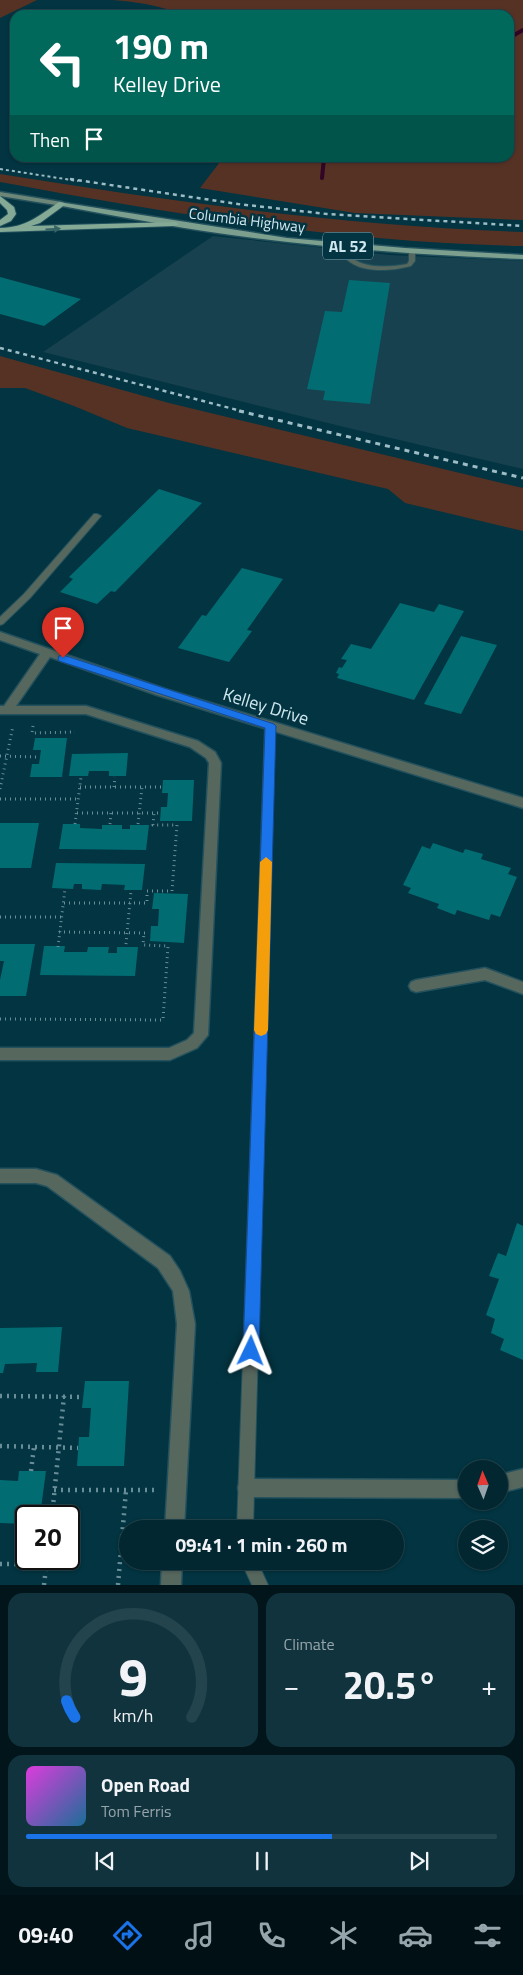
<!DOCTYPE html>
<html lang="en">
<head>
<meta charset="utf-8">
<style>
  body { margin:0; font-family:"Titillium Web",sans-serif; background:#10333d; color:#f1f3f6; height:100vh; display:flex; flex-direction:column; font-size:19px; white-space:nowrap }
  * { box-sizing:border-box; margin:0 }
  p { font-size:16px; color:#96a5ab }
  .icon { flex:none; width:28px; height:28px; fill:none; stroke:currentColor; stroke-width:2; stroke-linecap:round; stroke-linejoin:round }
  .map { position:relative; height:1585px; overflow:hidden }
  .sheet { display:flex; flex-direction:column; gap:8px; padding:8px; background:#01151b; flex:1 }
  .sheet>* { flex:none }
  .top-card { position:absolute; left:10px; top:10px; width:504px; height:152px; border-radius:15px; box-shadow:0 1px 4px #0004,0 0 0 1px #23444d; background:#00695c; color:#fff; overflow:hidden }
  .needle { width:32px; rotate:358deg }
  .fabs { position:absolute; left:458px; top:1460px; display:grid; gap:10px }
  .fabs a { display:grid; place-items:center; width:50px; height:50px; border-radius:50%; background:#022731; box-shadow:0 1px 4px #0004,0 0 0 1px #23444d; font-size:25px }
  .speed { position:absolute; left:15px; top:1505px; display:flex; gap:10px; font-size:25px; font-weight:700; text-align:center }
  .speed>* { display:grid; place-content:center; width:65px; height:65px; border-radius:50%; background:#022731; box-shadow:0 1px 4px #0004,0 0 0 1px #23444d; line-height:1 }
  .speed .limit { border:2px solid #111; border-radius:8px; background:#fff; color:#111 }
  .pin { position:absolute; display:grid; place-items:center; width:42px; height:42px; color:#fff; margin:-51px -21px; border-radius:50% 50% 50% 0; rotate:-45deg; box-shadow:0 0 5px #0007 }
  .pin .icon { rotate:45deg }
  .me { position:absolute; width:55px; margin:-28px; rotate:2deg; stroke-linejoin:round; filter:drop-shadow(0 0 4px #0008) }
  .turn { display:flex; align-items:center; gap:18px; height:105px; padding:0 20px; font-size:22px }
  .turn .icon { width:65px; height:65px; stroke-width:2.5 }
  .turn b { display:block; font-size:35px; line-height:42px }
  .then { display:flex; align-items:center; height:48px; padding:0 20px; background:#0003; gap:10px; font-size:19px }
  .big { font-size:38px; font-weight:700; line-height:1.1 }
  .sheet .card { flex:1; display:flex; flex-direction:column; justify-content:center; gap:8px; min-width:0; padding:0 18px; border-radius:15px; background:#10333d }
  .sheet .dial { align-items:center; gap:0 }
  .dial svg { height:130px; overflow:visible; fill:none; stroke:#23444d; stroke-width:7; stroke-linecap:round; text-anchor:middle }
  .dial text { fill:#f1f3f6; stroke:none }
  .song { display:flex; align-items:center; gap:15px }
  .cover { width:60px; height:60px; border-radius:8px; background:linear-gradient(135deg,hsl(300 70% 55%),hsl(200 70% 35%)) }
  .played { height:5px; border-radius:2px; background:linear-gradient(90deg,#1a73e8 65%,#23444d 65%) }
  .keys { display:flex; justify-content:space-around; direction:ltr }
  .heat { display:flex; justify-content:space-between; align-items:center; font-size:28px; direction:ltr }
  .sheet .tiles { flex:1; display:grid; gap:8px; grid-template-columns:1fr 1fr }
  .card:last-child { grid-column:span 2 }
  .trip { position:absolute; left:119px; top:1520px; width:285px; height:50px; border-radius:25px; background:#022731; box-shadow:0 1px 4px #0004,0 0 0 1px #23444d; font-weight:700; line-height:50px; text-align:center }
  .tabs { display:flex; height:80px; justify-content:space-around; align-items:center; background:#011014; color:#96a5ab }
  .tabs .icon { width:35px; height:35px }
  .tabs .active { color:#1a73e8 }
  .tabs b { font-size:22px; color:#f1f3f6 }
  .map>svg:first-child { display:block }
  .built { fill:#17414e }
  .green { fill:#563225 }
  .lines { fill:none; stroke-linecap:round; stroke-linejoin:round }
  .stream { stroke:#320526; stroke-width:4 }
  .building { fill:#016d73 }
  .service-casing { stroke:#23515d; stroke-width:2 }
  .minor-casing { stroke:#23515d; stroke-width:3 }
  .secondary-casing { stroke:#23515d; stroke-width:3 }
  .primary-casing { stroke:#23515d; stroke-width:3 }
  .trunk-casing { stroke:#23515d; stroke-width:2 }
  .path-far1 { stroke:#6a8e99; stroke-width:3; stroke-dasharray:1 4; stroke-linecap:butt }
  .path { stroke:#6a8e99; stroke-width:4.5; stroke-dasharray:2 5; stroke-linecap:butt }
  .service { fill:#56675e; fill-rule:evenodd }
  .minor { fill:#56675e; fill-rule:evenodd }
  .secondary { fill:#6c8678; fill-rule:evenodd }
  .primary { fill:#7d9f8d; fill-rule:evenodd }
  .trunk { fill:#84aa96; fill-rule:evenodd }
  .rail-far2 { stroke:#9ebcc5; stroke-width:2; stroke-dasharray:3 3; stroke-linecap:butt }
  .rail-far1 { stroke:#9ebcc5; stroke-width:2.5; stroke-dasharray:4 4; stroke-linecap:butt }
  .rail { stroke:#9ebcc5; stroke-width:3; stroke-dasharray:5 5; stroke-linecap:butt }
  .oneway { fill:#366363 }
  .route { fill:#1a73e8; stroke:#114b97 }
  .slow { fill:#f59e0b }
  .labels { text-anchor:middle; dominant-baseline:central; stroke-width:5; stroke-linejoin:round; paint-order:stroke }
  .far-street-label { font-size:15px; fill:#d0e7ef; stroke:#023441 }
  .shield { fill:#023441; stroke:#92b1bb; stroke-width:1 }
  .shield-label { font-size:16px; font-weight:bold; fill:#d0e7ef }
  .street-label { font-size:18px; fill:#d0e7ef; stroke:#023441 }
</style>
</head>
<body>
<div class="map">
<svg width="523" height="1585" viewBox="0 0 523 1585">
  <rect width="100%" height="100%" fill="#023441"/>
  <path class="built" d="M213,236L390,255L523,261V469L344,427L43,352Z"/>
  <path class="green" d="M0,0H37L0,18Z
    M112,0H523V220L355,213L200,188L223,158H509V15H182C161,5 136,2 112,0Z
    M0,174C174,202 347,226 523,232V246C347,243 172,214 0,182Z
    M0,356L169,403L523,488V531L405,503L388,489L127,428L74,406L25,388H0Z"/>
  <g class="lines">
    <path class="stream" d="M509,38L523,30
      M322,178L324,158"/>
  </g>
  <path class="building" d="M0,277L81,299L44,326L0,314Z
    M349,280L390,283L370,404L323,400L325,391L307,389L325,311L342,312Z
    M159,489L202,503L115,592L111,591L97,604L60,592L73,579L69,577Z
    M242,568L283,579L247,630L252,631L229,662L178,648L202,615L206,616Z
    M400,603L434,612L439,604L464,611L414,700L337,678L339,674L336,673L339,667L342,668L347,660L341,659L351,644L371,649Z
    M461,636L497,645L461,714L424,704Z
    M35,738H67L62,777H30L32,764H39L41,750H33Z
    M128,753L126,776H109V771H89L88,776H69L72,754Z
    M163,780H194L192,821H160L161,807H167L168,793H162Z
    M0,823H39L31,868H0Z
    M63,824H80V828L102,829V825H122V829H130V825H149L146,850L59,849Z
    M433,843L463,853L465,849L483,854L481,859L511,868L508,874L517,877L500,917L491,914L489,920L457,910L455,915L437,908L439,904L408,893L411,888L403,885L422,846L430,849Z
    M56,863L145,864L142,890H124L125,885L102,884L101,890L82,889V884H74L73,889L52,888Z
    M154,893L188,894L184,943L150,941L151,926H158L159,909H152Z
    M0,944H35L26,996H0V980L4,961H0Z
    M44,946H65L64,952H87L88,947H109L108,953H117V947H138L135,976L40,975Z
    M517,1223L523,1226V1360L500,1350L504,1339L491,1333L495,1319L486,1315L499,1279L489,1276L498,1253L506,1256Z
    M62,1327L58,1372H36L37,1363L5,1364L3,1373H0V1328Z
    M85,1381H129L124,1466H77L79,1437H89L91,1408H82Z
    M19,1471H46L40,1516H26V1524L0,1523V1480L18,1481Z"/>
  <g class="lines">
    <defs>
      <path id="service" d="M348,245L353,246L352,258C367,269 390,267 407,264L409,261V251L412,249L415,251V261L411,266C392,271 362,274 346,259Z
        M94,514H97L101,516L30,598L3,624L0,625V617L24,594Z
        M270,723L275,726L253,1529H237L265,726Z
        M241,1561H257L268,1585H252Z"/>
      <path id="minor" d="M0,632L165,689L523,798V808L157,695L50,657L16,706H86L198,741L215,752L221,763L208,1035L197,1048L170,1060H0V1048H169L187,1040L194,1033L209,763L206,758L190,747L86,714H0V706H4L40,654L0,640Z
        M485,968L523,982V994L485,980L416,992L411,990L409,986L411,982L416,980Z
        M0,1169H36L57,1175L170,1256L180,1271L189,1291L195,1324L184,1529H165L177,1324L173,1291L158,1268L47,1186L36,1183H0Z
        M523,1469V1487L499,1493V1475Z
        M247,1479L466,1480V1498L247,1497L240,1495L238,1488L240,1481Z
        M162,1561H182L181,1585H161Z"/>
      <path id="secondary" d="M0,192L62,202L66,204L62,206L0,196Z"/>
      <path id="primary" d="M59,202L287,238L405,248L523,255V259C444,256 366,251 288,242C212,234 137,220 62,206L58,204Z"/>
      <path id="trunk" d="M0,196L14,207L16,214L11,221L0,226V220L8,214L7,210L0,203Z
        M59,202L66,204L40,223L31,226L175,222L179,224L175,226L0,232V228C27,227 37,217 59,202Z"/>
    </defs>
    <use href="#service" class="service-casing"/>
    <use href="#minor" class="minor-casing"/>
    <use href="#secondary" class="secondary-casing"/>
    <use href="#primary" class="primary-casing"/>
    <use href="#trunk" class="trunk-casing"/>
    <path class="path-far1" d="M33,726L32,733L75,732
      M0,756L37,757
      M80,787H161
      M114,787L115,777
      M0,789L13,726
      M0,799H78
      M77,813H159
      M75,824L81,777
      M110,824L111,813
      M138,824L142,787
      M64,903H147V891H172L177,825H153L154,813
      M0,917H61
      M59,932L148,933
      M126,944L131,891
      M58,947L65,889
      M0,1019L163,1020L168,946L143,945L144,933"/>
    <path class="path" d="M0,1396L84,1397
      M0,1446L78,1448
      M31,1471L34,1447
      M54,1490H156
      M52,1516L64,1396
      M0,1564H46
      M44,1585L47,1559
      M118,1585L126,1490"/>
    <use href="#service" class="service"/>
    <use href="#minor" class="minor"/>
    <use href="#secondary" class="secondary"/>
    <use href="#primary" class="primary"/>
    <use href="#trunk" class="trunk"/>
    <path class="rail-far2" d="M0,169L78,181"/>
    <path class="rail-far1" d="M70,179L238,204L327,214L523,226
      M0,348L245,412"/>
    <path class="rail" d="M239,411L523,478"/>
  </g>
  <defs><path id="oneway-solid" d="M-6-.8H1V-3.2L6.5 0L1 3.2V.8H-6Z" transform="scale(1.25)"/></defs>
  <use class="oneway" href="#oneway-solid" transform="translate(53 229) rotate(-3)"/>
  <path class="route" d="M63,655L274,724L276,726L259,1351L257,1357L251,1359L246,1357L243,1351L265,728L59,661L58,658L59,656Z"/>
  <path class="slow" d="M266,857L272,862L268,1030L266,1034L261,1036L256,1034L254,1030L260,862Z"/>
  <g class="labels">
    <g class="far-street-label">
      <text transform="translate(247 220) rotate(7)">Columbia Highway</text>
    </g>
    <rect class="shield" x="323" y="232.5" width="50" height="27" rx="4"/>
    <g class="shield-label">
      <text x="348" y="246">AL 52</text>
    </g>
    <g class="street-label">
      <text transform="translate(266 706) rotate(17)">Kelley Drive</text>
    </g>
  </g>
</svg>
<div class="fabs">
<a><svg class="needle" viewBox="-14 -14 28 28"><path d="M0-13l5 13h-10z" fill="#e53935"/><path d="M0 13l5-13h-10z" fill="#96a5ab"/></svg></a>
<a><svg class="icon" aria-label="layers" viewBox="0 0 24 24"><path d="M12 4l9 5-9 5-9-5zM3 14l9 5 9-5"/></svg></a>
</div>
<div class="speed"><div class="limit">20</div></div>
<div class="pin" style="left:63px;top:658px;background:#d93025"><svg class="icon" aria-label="arrive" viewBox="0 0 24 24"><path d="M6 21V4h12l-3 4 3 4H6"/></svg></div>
<svg class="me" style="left:251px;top:1351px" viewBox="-20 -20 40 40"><path d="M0-17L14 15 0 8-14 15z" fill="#1a73e8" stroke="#fff" stroke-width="4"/></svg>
<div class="trip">09:41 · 1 min · 260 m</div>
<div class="top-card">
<div class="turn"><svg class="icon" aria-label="left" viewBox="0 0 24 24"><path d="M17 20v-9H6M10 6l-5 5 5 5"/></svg><div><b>190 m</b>Kelley Drive</div></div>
<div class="then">Then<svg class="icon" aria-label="arrive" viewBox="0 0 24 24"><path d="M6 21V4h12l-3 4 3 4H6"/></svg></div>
</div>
</div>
<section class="sheet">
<div class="tiles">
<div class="card dial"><svg viewBox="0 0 100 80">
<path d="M14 69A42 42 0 1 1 86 69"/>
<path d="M14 69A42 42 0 0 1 9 59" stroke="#1a73e8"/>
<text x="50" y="56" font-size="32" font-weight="700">9</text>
<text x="50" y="72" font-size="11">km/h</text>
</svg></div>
<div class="card"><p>Climate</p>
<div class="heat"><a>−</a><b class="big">20.5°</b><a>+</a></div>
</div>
<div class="card">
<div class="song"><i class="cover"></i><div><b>Open Road</b><p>Tom Ferris</p></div></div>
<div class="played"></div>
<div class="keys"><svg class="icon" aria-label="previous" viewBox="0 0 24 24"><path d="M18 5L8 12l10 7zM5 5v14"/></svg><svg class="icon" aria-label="pause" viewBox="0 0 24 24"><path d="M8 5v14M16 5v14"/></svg><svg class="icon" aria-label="next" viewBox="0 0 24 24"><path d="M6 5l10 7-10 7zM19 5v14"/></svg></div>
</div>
</div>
</section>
<nav class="tabs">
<b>09:40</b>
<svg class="icon active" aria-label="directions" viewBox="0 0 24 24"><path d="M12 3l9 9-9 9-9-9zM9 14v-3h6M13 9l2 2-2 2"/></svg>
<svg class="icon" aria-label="music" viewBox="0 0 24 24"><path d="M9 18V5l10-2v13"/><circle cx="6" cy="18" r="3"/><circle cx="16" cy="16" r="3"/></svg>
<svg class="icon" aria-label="phone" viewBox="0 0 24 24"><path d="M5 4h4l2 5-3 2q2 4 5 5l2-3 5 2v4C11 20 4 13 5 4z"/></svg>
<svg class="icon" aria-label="climate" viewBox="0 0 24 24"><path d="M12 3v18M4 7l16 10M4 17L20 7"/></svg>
<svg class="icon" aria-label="car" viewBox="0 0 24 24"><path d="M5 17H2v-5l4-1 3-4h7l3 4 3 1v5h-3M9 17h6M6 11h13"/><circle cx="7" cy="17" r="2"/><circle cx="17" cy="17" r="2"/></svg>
<svg class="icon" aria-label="filters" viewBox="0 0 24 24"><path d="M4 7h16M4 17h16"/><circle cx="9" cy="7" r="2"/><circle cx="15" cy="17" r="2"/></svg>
</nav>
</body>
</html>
